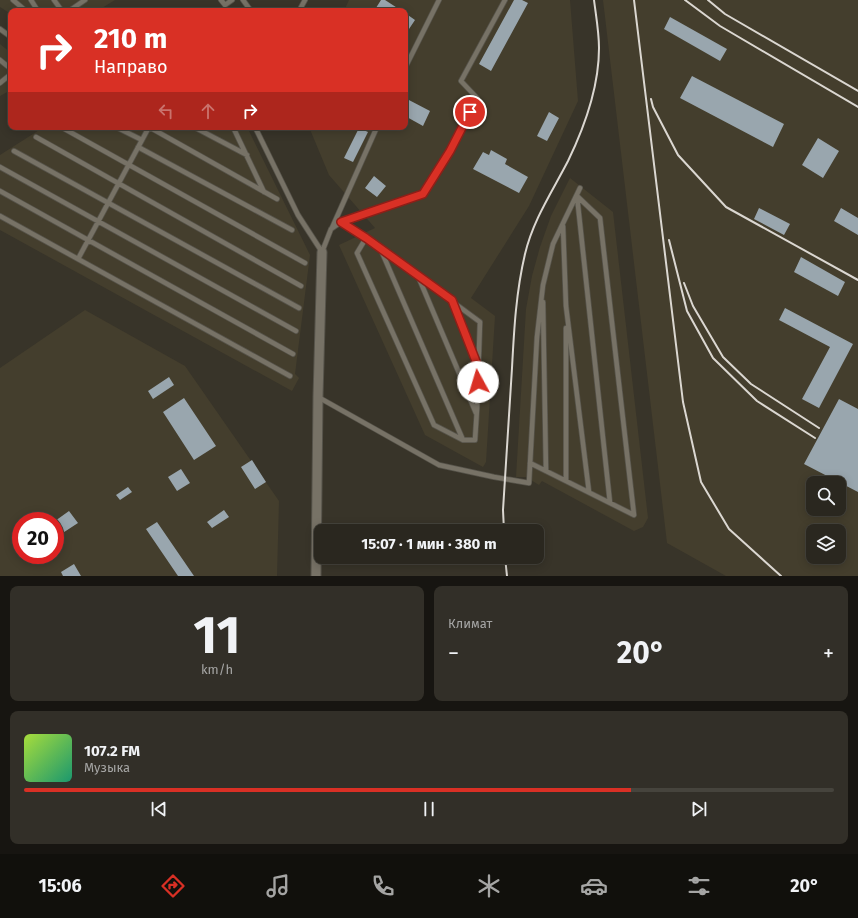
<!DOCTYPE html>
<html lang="ru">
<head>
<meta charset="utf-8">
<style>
  body { margin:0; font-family:"Fira Sans",sans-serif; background:#322f28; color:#f1f3f6; height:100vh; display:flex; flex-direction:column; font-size:15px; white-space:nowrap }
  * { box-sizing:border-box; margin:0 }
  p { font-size:13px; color:#a5a5a4 }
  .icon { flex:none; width:22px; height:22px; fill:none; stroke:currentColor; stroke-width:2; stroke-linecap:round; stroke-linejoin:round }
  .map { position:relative; height:576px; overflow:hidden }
  .details { display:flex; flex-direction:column; gap:10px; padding:10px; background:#171511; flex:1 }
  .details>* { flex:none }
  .hud { position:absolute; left:8px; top:8px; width:400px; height:122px; border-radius:8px; box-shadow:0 2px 10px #0003,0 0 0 1px #46443d; background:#d93025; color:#fff; overflow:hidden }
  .tools { position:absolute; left:806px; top:476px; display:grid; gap:8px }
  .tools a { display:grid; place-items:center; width:40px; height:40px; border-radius:8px; background:#2a271f; box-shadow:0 2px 10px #0003,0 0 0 1px #46443d; font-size:20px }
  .speed { position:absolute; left:12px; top:512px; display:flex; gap:8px; font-size:20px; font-weight:700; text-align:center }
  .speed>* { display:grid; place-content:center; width:52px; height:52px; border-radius:50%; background:#2a271f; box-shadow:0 2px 10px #0003,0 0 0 1px #46443d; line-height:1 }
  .speed .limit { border:6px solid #d22; background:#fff; color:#111 }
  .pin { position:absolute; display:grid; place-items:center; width:34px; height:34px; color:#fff; margin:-17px; border:2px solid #fff; border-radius:50%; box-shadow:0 1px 4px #0007 }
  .me { position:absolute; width:44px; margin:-22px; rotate:354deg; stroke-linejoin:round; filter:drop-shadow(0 0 3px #0008) }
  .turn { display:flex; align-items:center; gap:14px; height:84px; padding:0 20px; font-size:18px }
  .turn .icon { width:52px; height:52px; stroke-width:2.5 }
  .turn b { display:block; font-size:28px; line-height:34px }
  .lanes { display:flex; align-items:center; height:38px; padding:0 20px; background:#0003; justify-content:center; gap:20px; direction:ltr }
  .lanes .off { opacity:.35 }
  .big { font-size:30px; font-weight:700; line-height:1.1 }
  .details .tile { flex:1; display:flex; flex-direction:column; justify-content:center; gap:6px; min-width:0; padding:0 14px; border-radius:8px; background:#322f28 }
  .details .dial { align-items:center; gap:0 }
  .dial b { font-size:52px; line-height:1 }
  .song { display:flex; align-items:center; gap:12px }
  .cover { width:48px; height:48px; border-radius:6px; background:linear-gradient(135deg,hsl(80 70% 55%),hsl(160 70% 35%)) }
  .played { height:4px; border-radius:2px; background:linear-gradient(90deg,#d93025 75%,#46443d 75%) }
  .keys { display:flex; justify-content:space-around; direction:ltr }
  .heat { display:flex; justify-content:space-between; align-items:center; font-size:22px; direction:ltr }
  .details .tiles { flex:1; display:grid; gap:10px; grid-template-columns:1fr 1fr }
  .tile:last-child { grid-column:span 2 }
  .trip { position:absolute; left:314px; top:524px; width:230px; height:40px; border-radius:8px; background:#2a271f; box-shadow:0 2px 10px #0003,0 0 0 1px #46443d; font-weight:700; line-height:40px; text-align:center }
  .menu { display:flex; height:64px; justify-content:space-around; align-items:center; background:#11100c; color:#a5a5a4 }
  .menu .icon { width:28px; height:28px }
  .menu .active { color:#d93025 }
  .menu b { font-size:18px; color:#f1f3f6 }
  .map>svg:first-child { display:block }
  .built { fill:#443e2d; fill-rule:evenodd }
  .building { fill:#99a6ae }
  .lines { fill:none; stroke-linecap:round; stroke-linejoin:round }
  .lane-casing { stroke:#56534a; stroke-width:6 }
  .street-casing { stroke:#56534a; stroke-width:11 }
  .lane { stroke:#777266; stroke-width:4.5 }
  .street { stroke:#777266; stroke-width:9 }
  .rail { stroke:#dbd7d1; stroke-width:2 }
  .route-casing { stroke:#8d1f18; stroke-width:10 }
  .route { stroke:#d93025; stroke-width:7 }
</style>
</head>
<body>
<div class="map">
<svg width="858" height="576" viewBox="0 0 858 576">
  <rect width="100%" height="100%" fill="#383429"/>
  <path class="built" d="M0,0H115L97,11H11V14L0,7Z
    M349,0H570L578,101L529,206L471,298L495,316L486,462L483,467L425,435L339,245L375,228L329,175L309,127H405V11H344Z
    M603,0H858V576H726L667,543ZM813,483H839V509H813ZM813,531H839V557H813Z
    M0,44L11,53V90L0,96Z
    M44,127H158L161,129L165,127H247L310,255L295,374L299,378L292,391L0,230V155Z
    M570,178L613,212L648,518L643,527L634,531L542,481L539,485L526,477H516L526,309L532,276L540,247L551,216Z
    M85,310L185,366L279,501L277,576H0V368ZM21,521H55V555H21Z"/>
  <path class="building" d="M381,0H385L402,11H374Z
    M514,0H522L528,3L491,71L479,64Z
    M405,13L415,20L405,35Z
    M670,17L727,49L720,61L664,29Z
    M692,76L784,124L773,147L680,98Z
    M407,99L430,111L423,126L405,116V103Z
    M549,112L559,118L547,141L537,136Z
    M359,128L368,132L353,162L344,158Z
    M818,138L839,151L823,178L802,165Z
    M491,150L507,159L505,164L528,177L519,193L473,169L483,152L489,155Z
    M374,176L386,186L377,197L365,188Z
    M759,208L790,224L784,235L754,219Z
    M841,208L858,218V235L834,221Z
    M801,257L845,282L838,296L794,272Z
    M785,308L853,344L819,408L802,399L830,347L779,320Z
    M169,377L174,385L153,399L148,391Z
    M184,398L216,446L194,460L163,412Z
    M839,399L858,409V492L804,464Z
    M252,460L266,482L255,489L241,467Z
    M181,469L190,483L177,491L168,477Z
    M128,487L132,492L120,500L116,495Z
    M224,510L229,517L212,528L207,522Z
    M69,511L78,523L55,538V521Z
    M157,522L194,576H178L146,529Z
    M74,564L81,576H63L61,572Z"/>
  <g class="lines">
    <defs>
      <path id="lane" d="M13,0L26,11
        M31,0L38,11
        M54,0L62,11
        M221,0L225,5L232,0
        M243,0L251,11
        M69,11L85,0
        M299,11L305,0
        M0,29L11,37
        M0,60L11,69
        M405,68L439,0
        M0,83L11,74
        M61,127L305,263
        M116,127L142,140
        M149,127L277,199
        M194,127L247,155
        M233,127L264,192
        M255,127L298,215L322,252
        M36,137L301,286
        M138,147L292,230
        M14,151L299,308
        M0,167L296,331
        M0,191L293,354
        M577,196L610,503
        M0,216L290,376
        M341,222L423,194L450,151L477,98L461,81L505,0
        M563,226L566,306L589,492
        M332,228L377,127
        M381,250L463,440
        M322,252L331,229L341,222L366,238L480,322L477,409L475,440H463L434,425L357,253L366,238
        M78,259L149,127
        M418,276L476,413
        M451,301L478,368
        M543,302L546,471
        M318,397L439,465L494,477L529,483L537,337L543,285L553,244L580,188
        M530,463L634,515L600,218L577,196
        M566,481V328"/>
      <path id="street" d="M316,576L318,397L322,252"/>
    </defs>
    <use href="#lane" class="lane-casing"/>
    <use href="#street" class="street-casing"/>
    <use href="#lane" class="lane"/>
    <use href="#street" class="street"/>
    <path class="rail" d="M634,0L683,402L701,482L729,529L781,576
      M685,0L720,26L858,107
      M708,0L725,14L858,91
      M651,99L653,107L678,155L726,207L858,280
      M669,240L687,311L713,358L757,401L815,438
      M684,283L693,306L723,357L751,384L819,428
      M504,531L503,510C506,463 509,415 512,368C514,330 516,292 525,254C533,220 552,192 568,161C585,126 599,88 599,48C599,32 596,16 594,0
      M505,557L507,576"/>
  </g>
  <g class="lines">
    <defs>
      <path id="route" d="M470,112L450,151L423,194L341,222L366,238L452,300L479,369L478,382"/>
    </defs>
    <use href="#route" class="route-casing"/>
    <use href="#route" class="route"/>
  </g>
</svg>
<div class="tools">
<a><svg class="icon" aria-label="search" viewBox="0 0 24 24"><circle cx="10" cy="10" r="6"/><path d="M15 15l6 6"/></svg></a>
<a><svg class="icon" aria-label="layers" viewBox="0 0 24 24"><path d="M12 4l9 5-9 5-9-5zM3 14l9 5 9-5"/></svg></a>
</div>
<div class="speed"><div class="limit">20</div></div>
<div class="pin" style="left:470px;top:112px;background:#d93025"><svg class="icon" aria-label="arrive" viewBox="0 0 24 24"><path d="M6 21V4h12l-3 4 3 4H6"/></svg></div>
<svg class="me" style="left:478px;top:382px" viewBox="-20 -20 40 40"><circle r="19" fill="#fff"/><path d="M0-13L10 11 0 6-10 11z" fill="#d93025"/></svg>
<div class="trip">15:07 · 1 мин · 380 m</div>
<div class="hud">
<div class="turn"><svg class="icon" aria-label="right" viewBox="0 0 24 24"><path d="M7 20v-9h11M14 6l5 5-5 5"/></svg><div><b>210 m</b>Направо</div></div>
<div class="lanes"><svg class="icon off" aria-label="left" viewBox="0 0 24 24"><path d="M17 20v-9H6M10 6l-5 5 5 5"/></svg><svg class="icon off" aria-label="ahead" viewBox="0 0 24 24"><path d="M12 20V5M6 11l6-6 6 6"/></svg><svg class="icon" aria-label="right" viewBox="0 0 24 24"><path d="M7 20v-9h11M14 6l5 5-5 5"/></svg></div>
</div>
</div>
<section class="details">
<div class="tiles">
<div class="tile dial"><b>11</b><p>km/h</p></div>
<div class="tile"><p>Климат</p>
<div class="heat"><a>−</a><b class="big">20°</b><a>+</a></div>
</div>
<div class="tile">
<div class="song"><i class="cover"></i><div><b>107.2 FM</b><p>Музыка</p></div></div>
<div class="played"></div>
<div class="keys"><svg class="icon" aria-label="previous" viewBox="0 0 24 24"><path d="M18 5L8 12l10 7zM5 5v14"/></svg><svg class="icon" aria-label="pause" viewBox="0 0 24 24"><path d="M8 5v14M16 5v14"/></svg><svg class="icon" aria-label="next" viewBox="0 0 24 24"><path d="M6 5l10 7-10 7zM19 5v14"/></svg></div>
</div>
</div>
</section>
<nav class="menu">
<b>15:06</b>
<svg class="icon active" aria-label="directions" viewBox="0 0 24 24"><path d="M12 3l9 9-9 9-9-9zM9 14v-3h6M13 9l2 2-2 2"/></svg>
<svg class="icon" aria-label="music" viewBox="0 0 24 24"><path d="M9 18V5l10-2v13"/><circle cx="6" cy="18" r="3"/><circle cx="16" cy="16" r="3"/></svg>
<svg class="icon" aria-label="phone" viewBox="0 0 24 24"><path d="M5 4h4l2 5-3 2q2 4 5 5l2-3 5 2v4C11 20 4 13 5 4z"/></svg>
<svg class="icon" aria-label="climate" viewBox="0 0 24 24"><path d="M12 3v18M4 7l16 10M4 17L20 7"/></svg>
<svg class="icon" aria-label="car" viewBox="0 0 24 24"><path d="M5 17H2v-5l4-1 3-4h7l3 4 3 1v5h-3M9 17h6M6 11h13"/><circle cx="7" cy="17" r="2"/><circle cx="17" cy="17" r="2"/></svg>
<svg class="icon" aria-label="filters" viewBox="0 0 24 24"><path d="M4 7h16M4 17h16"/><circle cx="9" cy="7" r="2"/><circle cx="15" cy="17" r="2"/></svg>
<b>20°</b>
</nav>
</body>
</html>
